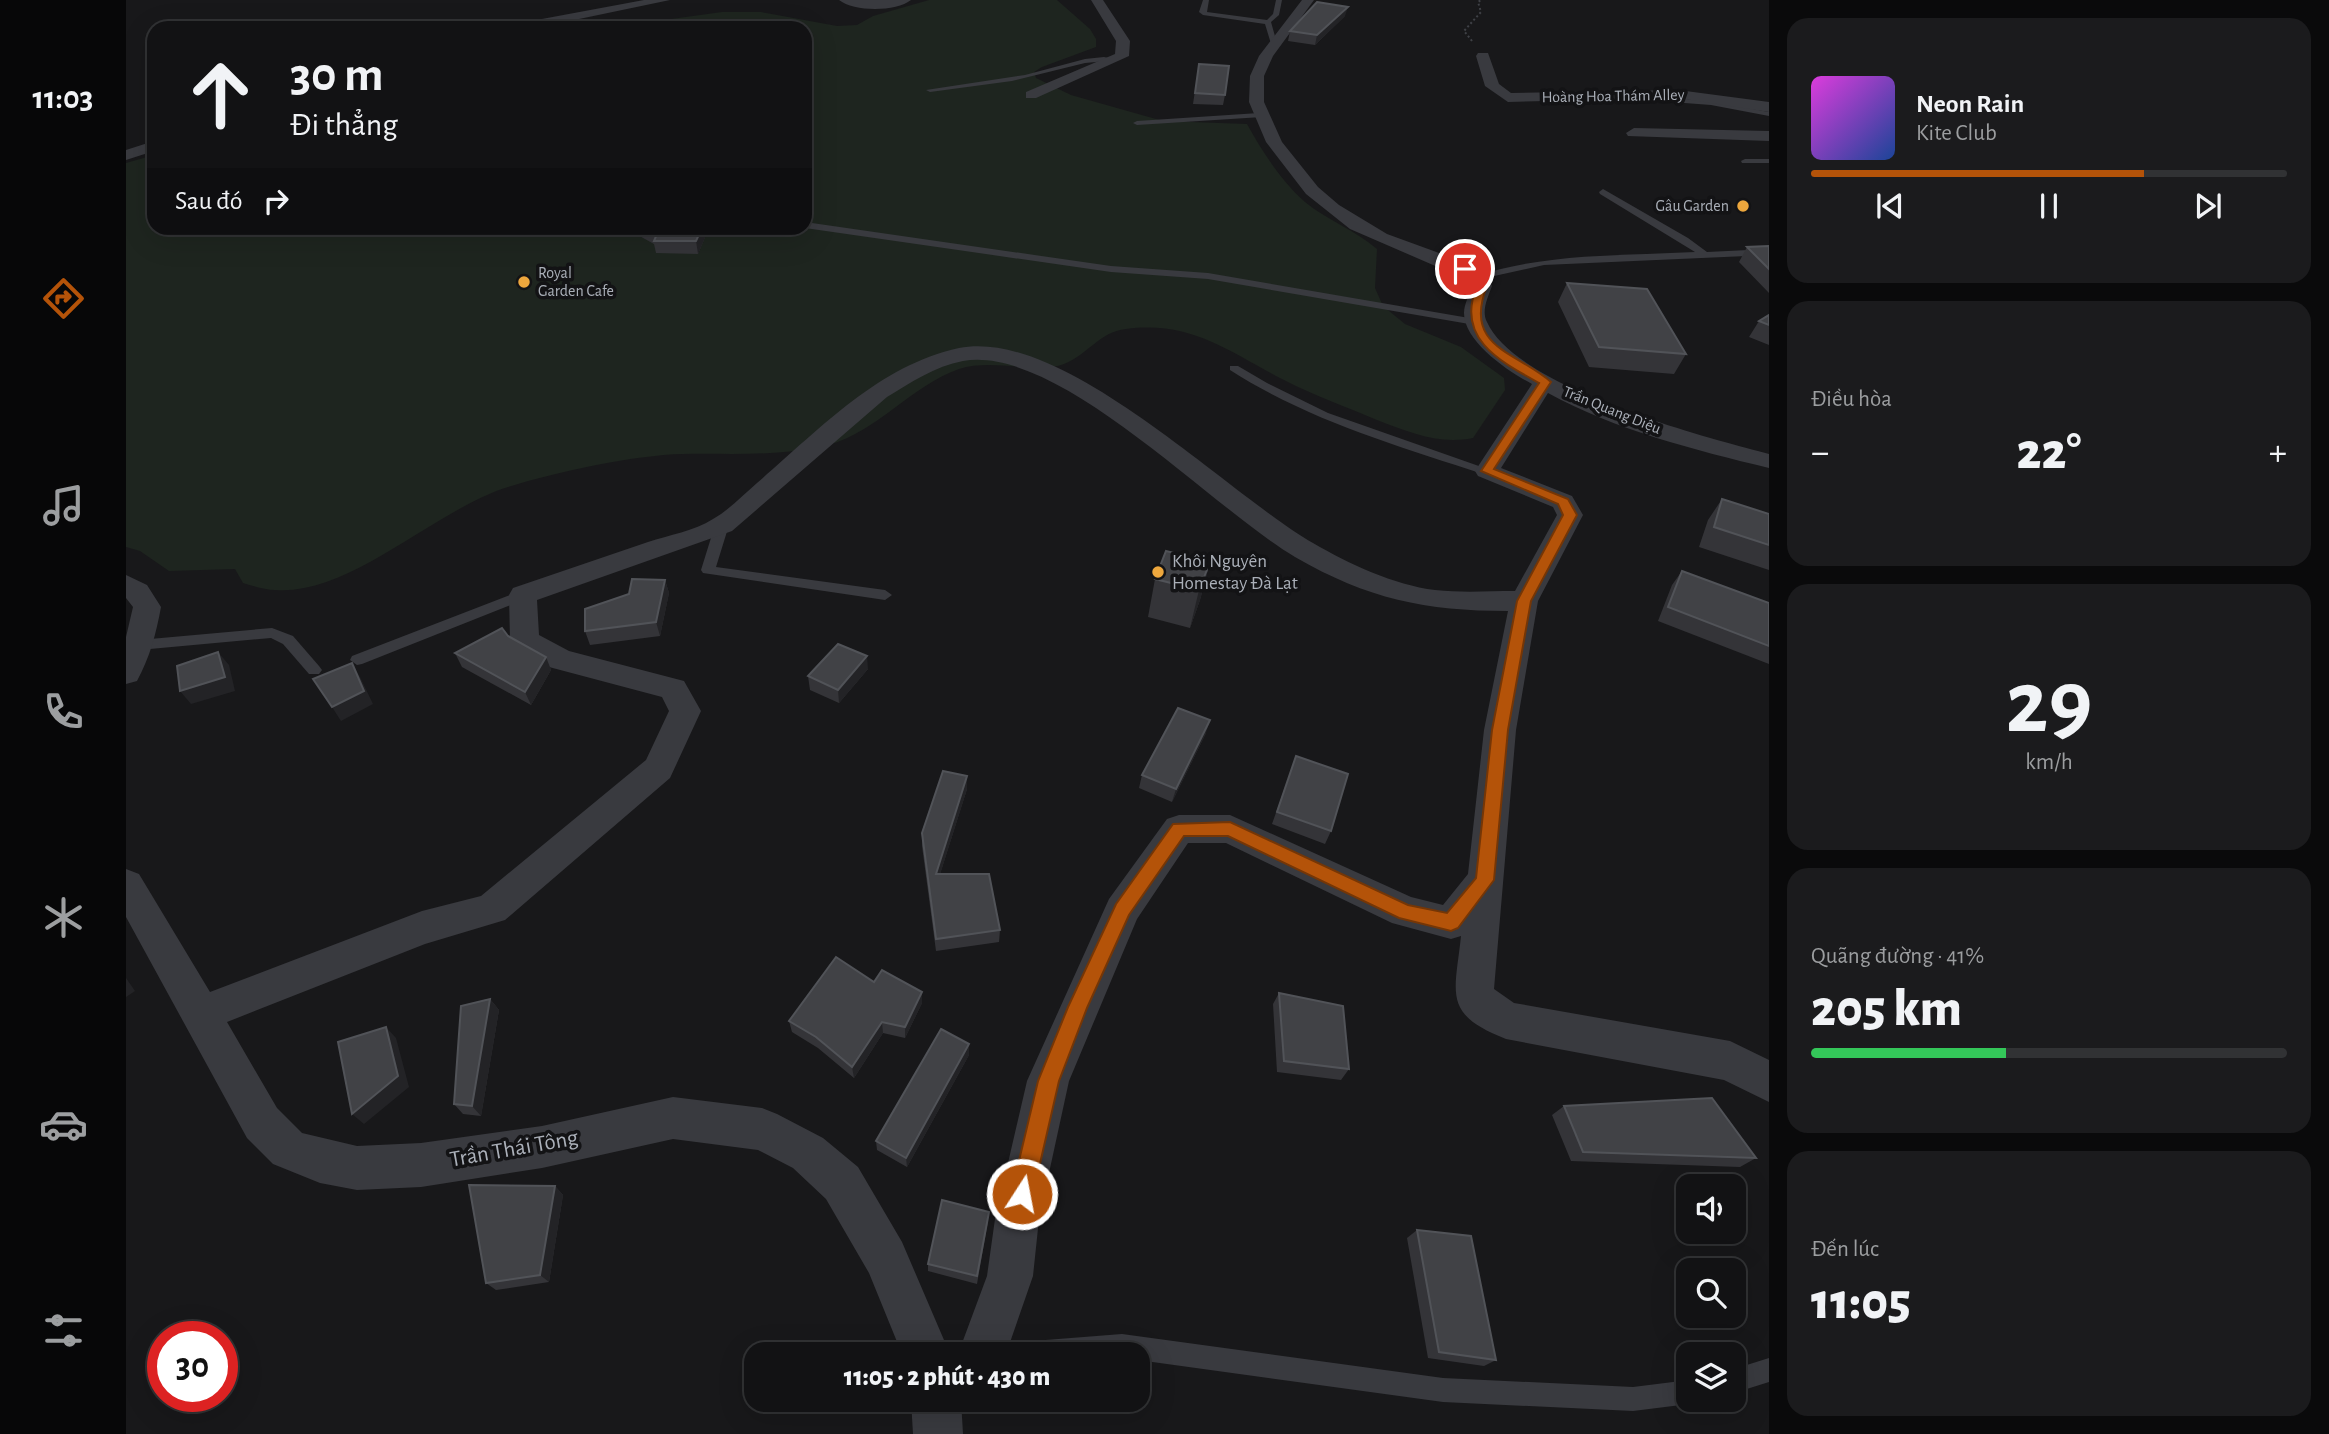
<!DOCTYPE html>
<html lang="vi">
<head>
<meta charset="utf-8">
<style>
  body { margin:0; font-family:"Alegreya Sans",sans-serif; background:#1b1b1d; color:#f1f3f6; height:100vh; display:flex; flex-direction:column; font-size:26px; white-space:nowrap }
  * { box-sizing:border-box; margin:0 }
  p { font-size:23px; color:#9c9ea0 }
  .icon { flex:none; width:38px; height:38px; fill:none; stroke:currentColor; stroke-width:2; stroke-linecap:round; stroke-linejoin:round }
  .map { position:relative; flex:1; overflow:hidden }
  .drawer { display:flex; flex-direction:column; gap:18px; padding:18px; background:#0a0a0b; width:560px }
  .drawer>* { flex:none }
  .top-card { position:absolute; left:21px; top:21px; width:665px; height:214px; border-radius:21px; box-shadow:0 7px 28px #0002,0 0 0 2px #313234; background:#121214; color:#f1f3f6; overflow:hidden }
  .buttons { position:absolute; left:1550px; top:1174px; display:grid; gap:14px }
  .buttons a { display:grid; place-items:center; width:70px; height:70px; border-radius:14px; background:#121214; box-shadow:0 7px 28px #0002,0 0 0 2px #313234; font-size:35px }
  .speed { position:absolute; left:21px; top:1321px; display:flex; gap:14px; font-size:35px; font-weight:700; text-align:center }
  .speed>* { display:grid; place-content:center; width:91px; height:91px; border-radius:50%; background:#121214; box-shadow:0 7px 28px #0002,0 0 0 2px #313234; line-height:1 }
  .speed .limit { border:10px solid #d22; background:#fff; color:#111 }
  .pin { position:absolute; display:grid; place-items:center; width:60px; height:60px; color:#fff; margin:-30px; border:4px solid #fff; border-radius:50%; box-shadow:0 2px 7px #0007 }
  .me { position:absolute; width:77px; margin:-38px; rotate:11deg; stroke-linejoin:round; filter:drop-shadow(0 0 5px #0008) }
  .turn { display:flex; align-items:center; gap:24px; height:147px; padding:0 28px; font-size:32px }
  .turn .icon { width:91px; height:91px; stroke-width:2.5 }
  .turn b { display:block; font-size:49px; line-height:60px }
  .then { display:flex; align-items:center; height:66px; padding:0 28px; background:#0003; gap:14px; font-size:26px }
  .big { font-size:52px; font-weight:800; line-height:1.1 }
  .drawer .card { flex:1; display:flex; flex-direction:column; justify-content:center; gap:10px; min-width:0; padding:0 24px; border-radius:21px; background:#1b1b1d }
  .drawer .dial { align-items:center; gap:0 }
  .dial b { font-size:91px; line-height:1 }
  .song { display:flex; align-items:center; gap:21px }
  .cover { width:84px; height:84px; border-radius:10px; background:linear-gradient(135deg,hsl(300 70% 55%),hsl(220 70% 35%)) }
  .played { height:7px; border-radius:4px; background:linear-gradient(90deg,#b45309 70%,#313234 70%) }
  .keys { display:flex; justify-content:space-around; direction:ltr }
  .heat { display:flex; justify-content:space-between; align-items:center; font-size:38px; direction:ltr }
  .charge { height:10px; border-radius:5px; background:linear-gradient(90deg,#34c759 41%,#313234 0) }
  .trip { position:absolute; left:618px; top:1342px; width:406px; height:70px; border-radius:21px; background:#121214; box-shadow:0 7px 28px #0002,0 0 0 2px #313234; font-weight:800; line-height:70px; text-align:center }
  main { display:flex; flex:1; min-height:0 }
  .dock { display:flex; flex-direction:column; width:126px; justify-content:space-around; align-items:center; background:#070708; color:#9c9ea0 }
  .dock .icon { width:49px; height:49px }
  .dock .current { color:#b45309 }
  .dock b { font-size:32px; color:#f1f3f6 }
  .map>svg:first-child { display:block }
  .green { fill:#1e251f }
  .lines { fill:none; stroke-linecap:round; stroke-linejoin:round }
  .path { stroke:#3f4146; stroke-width:2; stroke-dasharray:2 2.5; stroke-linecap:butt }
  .lane { fill:#393a3f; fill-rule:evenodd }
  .street { fill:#393a3f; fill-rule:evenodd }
  .wall { fill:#343438 }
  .shaded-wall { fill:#232326 }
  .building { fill:#414246; stroke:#515358; stroke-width:2 }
  .route { fill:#b45309; stroke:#753606; stroke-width:2 }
  .poi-dot { fill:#eda73d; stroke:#131315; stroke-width:2.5 }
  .labels { text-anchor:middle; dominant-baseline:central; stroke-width:7; stroke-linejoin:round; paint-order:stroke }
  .far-street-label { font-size:16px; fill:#abb0b9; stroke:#131315 }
  .far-poi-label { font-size:16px; fill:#abb0b9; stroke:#131315; text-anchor:end }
  .poi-label { font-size:19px; fill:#abb0b9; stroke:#131315; text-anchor:start }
  .near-street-label { font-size:23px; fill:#abb0b9; stroke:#131315 }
</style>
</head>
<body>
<main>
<nav class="dock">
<b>11:03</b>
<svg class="icon current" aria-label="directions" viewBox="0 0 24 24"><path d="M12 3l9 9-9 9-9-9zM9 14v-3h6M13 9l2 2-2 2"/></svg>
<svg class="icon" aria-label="music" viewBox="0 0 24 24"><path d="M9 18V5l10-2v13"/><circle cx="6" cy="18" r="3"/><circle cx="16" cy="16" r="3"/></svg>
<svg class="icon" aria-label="phone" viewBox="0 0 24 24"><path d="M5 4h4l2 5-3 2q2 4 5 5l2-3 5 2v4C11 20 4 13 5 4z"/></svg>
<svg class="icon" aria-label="climate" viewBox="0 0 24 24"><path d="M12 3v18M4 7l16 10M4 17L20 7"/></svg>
<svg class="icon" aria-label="car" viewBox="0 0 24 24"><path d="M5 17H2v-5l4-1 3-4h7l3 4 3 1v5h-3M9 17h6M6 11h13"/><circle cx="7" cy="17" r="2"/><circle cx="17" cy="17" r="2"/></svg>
<svg class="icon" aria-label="filters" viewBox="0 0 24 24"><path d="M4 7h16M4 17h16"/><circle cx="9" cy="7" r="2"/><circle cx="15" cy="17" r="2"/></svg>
</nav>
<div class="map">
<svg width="1643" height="1434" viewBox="0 0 1643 1434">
  <rect width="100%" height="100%" fill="#18181a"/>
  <path class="green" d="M803,0H931L964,29L970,39V47L916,67L908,72L910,78L945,95L1037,121L1121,124C1136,151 1155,181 1179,202C1201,220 1229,230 1251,249L1249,288L1257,306L1279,324L1335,347L1378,378L1379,390L1347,438C1312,445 1283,432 1251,420C1221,407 1189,396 1160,381C1106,354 1067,320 1000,329C973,332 963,354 938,364C912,374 866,358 833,369C785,386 751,432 702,445C653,457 607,453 557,454C508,455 430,472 382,487C310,509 224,596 149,590C139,590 127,586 117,583L109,569L43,571L14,551L0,547V163L28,155V228H679V28H480L596,12H635L711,26L731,25L747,16Z"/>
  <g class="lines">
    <path class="path" d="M1346,41L1338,31L1355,12L1352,2L1355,0"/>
    <path class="lane" d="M1077,0H1083L1081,12L1141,20L1147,14L1150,0H1156L1153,15L1145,22L1152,47L1149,49L1146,47L1139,24L1077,15L1073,12Z
      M978,57L991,60L959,63L886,81L804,92L800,90L899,75L959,59Z
      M1535,97L1585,101L1643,112V116L1585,105L1532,101Z
      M1133,113L1136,117L1011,125L1007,123L1011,121Z
      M1619,159H1643V163H1616L1615,161Z
      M1477,189L1562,238L1581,252L1643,249V255L1418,265L1350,280V276C1421,253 1495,256 1569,252L1474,194L1473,192Z
      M679,222L985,266L1082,273L1349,319L1354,322L1349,325L1082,279L985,272L679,228Z
      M1104,366H1112L1141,383L1202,413L1367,471L1365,474H1357C1269,445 1182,420 1104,370Z
      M596,521L603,525L590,567L759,590L766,595L759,600L577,573L575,570L589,525Z
      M397,590L404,595L402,598L236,664L231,665L224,660L226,656Z
      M146,628L167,636L193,666L196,670L193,674H183L157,644L145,638L13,650L6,645L13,640Z
      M996,1334L1317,1378L1507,1387L1563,1380V1400H1572L1563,1404L1507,1411L1317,1402L1012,1360V1354H882L885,1345L894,1342Z
      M1643,1358V1382L1608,1393V1369Z"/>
    <path class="street" d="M518,0H544L410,28H382L389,24Z
      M713,0H785C770,12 728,12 713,0Z
      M965,0H977L1004,41L1003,56L910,98H900V92L989,54L990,41Z
      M1176,0H1188L1147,56L1138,76V102L1156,142L1192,187L1213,205L1261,234L1346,265L1360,274L1366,286C1362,297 1355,311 1361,322C1391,388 1575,436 1643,454V468C1569,450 1489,430 1422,393L1375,468L1446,496L1457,515L1412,601L1390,730L1368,989L1388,1003L1604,1041L1643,1060V1102L1598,1080L1380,1039C1316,1014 1329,994 1335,936L1325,939L1266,923L1100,843H1062L1011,919L943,1081L913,1219L907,1276L880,1354H832L861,1276L869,1219L901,1081L983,899L1041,819L1053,815H1104L1285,897L1317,905L1342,874L1358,730L1382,611C1299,611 1242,599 1169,557C1087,509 932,344 837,361C809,366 784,383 761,397L606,531L411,600L413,635L443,651L558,681L575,711L544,778L379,920L299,944L101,1022L151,1108L176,1133L231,1146L295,1143L416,1126L547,1097L636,1108L651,1114L697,1138L732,1167L776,1242L824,1354H776L743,1273L700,1199L667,1168L632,1150L547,1139L416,1168L295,1187L231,1190L194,1183L147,1164L121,1138L0,917V869L13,874L84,992L296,911L355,896L520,760L543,711L536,697L423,667L389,647L384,640L383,595L387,588C432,573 477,557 522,542C543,535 568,531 587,519C603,510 617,495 631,483C692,431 751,366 833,348C937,327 1099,492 1187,543C1223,564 1268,585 1309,590C1336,593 1363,591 1389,591L1431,515L1427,507L1352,476L1349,471L1406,384C1383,372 1338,342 1338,313C1338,302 1347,291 1344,281L1224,229L1180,194L1140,142L1123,102L1124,76L1133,56Z
      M1352,53H1362L1373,84L1385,93L1552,90L1643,102V112L1552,98L1382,102L1359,86L1350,56Z
      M1508,128L1643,131V141L1502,136L1500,133Z
      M28,141V151L0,160V150Z
      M0,575L21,585L35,607C30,634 24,657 11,681L0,684V637L7,607L0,598Z
      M785,1400H835L837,1434H787Z"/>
  </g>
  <path class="wall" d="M1219,16L1189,45L1162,41L1164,31Z
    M1073,64L1099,95L1097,105L1067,104Z
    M501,228H583L572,254L530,253L528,244L501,229Z
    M1643,246V293L1613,262L1621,247Z
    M1441,283L1560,354L1548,374L1463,367L1432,302Z
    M1643,315V345L1623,337L1633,321Z
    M1596,499L1643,514V570L1573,547L1582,520Z
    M1084,562L1074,600L1064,628L1022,617L1029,579Z
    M1556,571L1643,603V664L1532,621L1546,585Z
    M539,580L543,593L534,636L464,645L459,631L503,594Z
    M382,636L420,657L425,670L405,705L336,667L329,653Z
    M742,669L713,703L684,690L682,676Z
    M1080,733L1046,802L1013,788L1016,775Z
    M1170,756L1205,831L1199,844L1146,824Z
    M841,776V789L814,874L874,930L873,942L810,951L796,846V833Z
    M748,982L796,992V1003L779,1038L757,1033L728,1078L692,1048L666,1032L663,1021Z
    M1153,993L1223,1069L1215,1080L1151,1072L1147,1004Z
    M364,999L373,1010L355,1116L337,1114L328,1104Z
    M843,1044V1055L781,1167L751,1150L750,1141Z
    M1438,1106L1630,1158L1614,1167L1445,1161L1426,1115Z
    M429,1186L437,1195L423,1282L370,1290L360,1283Z
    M862,1221L851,1284L802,1271V1264Z
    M1291,1230L1370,1360L1358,1366L1302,1358L1281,1238Z"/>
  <path class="shaded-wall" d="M1222,7L1219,16L1189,45L1191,35Z
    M576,228H583L572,254L570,241Z
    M1084,562L1074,600L1064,628L1073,590Z
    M539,580L543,593L534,636L530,622Z
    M92,652L103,665L109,691L65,704L54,691Z
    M741,656L742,669L713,703L712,690Z
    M420,657L425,670L405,705L399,692Z
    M226,663L234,677L247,704L215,721L206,707Z
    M1084,720L1080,733L1046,802L1050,789Z
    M841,776V789L810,887V874Z
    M0,978L9,991L0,997Z
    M796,992V1003L779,1038V1027Z
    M364,999L373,1010L355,1116L346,1106Z
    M756,1022L757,1033L728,1078L726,1067Z
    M260,1027L270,1038L283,1087L238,1124L226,1114Z
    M843,1044V1055L781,1167L780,1158Z
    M429,1186L437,1195L423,1282L414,1275Z"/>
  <path class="building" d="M1191,2L1222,7L1191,35L1164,31Z
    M1073,64L1103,66L1099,95L1069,93Z
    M518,228H576L570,241H528L531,234Z
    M1643,246V269L1621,247Z
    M1441,283L1521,289L1560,354L1473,347Z
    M1643,315V325L1633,321Z
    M1596,499L1643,514V545L1588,527Z
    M1040,551L1084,562L1073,590L1029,579Z
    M1556,571L1643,603V646L1542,607Z
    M506,579L539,580L530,622L459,631V609L503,594Z
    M376,628L382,636L420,657L399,692L329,653Z
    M712,644L741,656L712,690L682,676Z
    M92,652L99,677L54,691L51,666Z
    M226,663L238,691L206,707L187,679Z
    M1052,708L1084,720L1050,789L1016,775Z
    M1170,756L1222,774L1205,831L1151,812Z
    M817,771L841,776L810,874H863L874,930L810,939L796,833Z
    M710,957L748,982L756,970L796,992L779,1027L756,1022L726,1067L690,1037L663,1021Z
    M1153,993L1217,1006L1223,1069L1158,1061Z
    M364,999L346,1106L328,1104L335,1006Z
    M260,1027L272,1076L226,1114L212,1042Z
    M815,1029L843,1044L780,1158L750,1141Z
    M1586,1098L1630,1158L1457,1152L1438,1106Z
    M343,1185L429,1186L414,1275L360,1283Z
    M816,1200L863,1212L851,1276L802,1264Z
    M1291,1230L1345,1236L1370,1360L1313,1352Z"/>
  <path class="route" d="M1336,267C1348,266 1357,276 1361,286C1336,348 1392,352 1425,382L1368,469L1442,499L1451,515L1405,601L1382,730L1368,880L1332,928L1325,931L1273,918L1102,836H1058L1003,915L961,1008L933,1081L907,1194L904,1202L896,1205L888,1202L885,1194L912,1081L942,1007L990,904L1047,824L1104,822L1282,905L1321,913L1350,878L1366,730L1391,601L1437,515L1432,504L1355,471L1413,383C1373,361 1329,338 1351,286L1348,280L1336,271Z"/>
  <g class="poi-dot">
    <circle cx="1617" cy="206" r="7"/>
    <circle cx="398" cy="282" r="7"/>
    <circle cx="1032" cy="572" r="7"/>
  </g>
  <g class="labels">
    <g class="far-street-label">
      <text transform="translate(1487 96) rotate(-1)">Hoàng Hoa Thám Alley</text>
      <text transform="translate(1486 410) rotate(22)">Trần Quang Diệu</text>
    </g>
    <g class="far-poi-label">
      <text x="1603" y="206">Gâu Garden</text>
      <text x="412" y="273" text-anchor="start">Royal<tspan x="412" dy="18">Garden Cafe</tspan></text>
    </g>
    <g class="poi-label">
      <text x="1046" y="561">Khôi Nguyên<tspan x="1046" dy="22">Homestay Đà Lạt</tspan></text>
    </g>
    <g class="near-street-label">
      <text transform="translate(388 1149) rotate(-10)">Trần Thái Tông</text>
    </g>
  </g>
</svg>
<div class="buttons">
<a><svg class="icon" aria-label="sound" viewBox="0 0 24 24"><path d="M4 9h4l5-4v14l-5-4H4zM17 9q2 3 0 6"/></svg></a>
<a><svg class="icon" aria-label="search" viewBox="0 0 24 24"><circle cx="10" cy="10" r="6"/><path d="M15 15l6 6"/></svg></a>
<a><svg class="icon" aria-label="layers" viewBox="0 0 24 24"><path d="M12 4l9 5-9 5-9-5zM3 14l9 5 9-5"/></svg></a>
</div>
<div class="speed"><div class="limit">30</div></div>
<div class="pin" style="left:1339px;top:269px;background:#d93025"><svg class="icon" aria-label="arrive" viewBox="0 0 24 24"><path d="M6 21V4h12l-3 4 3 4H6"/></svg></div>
<svg class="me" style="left:896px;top:1194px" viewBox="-20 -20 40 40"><circle r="17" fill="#b45309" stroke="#fff" stroke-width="3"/><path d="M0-11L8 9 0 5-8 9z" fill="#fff"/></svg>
<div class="trip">11:05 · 2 phút · 430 m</div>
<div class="top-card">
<div class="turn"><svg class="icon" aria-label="ahead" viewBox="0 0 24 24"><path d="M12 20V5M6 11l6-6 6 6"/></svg><div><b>30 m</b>Đi thẳng</div></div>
<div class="then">Sau đó<svg class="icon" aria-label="right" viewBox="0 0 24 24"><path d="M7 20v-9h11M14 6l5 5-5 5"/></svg></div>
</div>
</div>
<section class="drawer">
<div class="card">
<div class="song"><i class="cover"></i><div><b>Neon Rain</b><p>Kite Club</p></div></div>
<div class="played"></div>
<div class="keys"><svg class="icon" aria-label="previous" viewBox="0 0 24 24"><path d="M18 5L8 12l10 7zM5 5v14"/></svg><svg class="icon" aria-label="pause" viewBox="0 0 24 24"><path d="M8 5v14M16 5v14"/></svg><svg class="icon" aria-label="next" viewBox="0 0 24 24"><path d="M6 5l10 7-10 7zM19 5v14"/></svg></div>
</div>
<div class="card"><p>Điều hòa</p>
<div class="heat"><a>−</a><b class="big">22°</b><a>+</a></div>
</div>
<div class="card dial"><b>29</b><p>km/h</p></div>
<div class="card"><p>Quãng đường · 41%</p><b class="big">205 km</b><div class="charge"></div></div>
<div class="card"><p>Đến lúc</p><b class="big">11:05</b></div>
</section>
</main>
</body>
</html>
